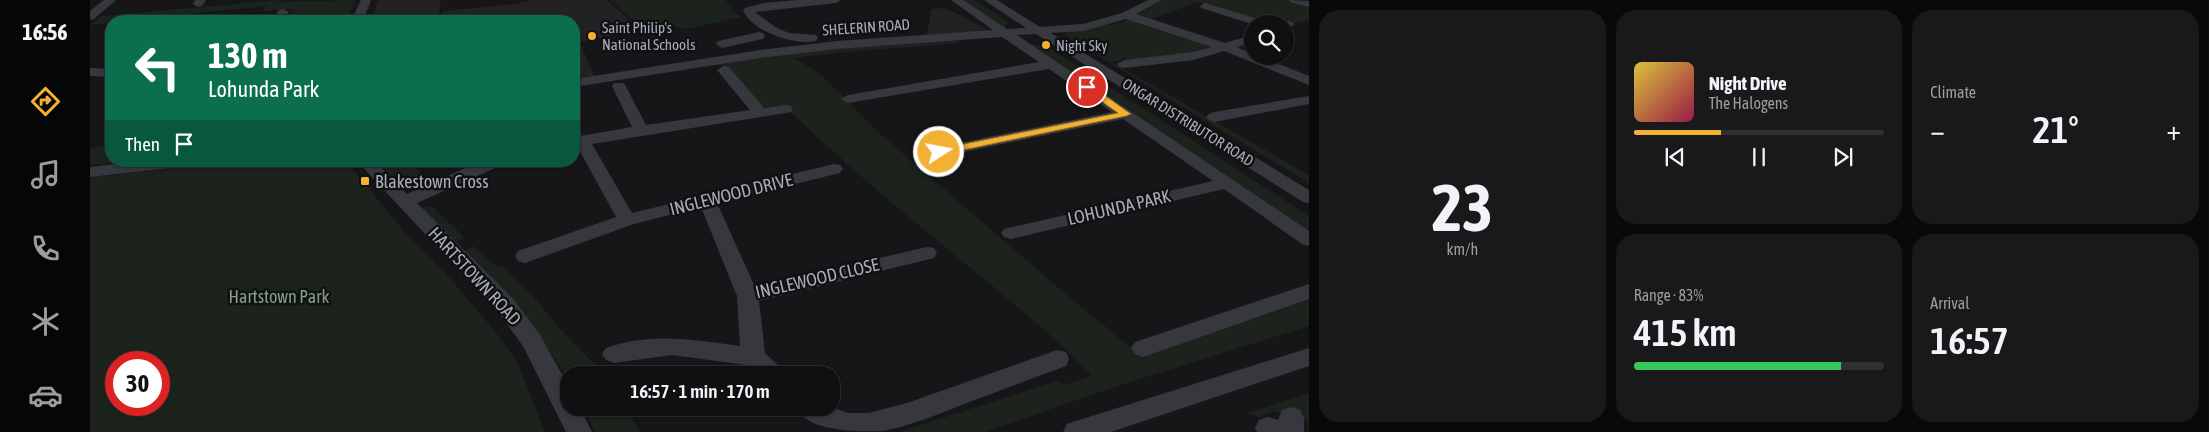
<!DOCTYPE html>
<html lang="en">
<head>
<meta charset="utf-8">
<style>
  body { margin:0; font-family:"Asap Condensed",sans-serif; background:#19191b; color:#f1f3f6; height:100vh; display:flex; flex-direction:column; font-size:19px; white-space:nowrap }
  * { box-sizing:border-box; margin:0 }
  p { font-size:16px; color:#9c9d9f }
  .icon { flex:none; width:28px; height:28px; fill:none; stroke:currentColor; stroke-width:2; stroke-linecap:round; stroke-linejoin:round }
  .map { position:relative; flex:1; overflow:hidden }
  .panel { display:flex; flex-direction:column; gap:10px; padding:10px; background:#09090a; width:900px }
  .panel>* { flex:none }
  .guide { position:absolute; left:15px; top:15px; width:475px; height:152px; border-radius:20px; box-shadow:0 1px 4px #0004,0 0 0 1px #303032; background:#0b6e4f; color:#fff; overflow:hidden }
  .tools { position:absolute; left:1154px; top:15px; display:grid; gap:10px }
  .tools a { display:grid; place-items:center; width:50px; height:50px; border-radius:50%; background:#101012; box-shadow:0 1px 4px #0004,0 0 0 1px #303032; font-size:25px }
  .speed { position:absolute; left:15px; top:351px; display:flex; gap:10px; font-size:25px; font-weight:700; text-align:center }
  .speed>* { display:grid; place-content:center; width:65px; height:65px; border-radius:50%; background:#101012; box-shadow:0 1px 4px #0004,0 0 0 1px #303032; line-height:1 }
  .speed .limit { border:8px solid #d22; background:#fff; color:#111 }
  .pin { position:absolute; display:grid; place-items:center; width:42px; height:42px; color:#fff; margin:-21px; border:2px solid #fff; border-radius:50%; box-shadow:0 1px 5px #0007 }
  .me { position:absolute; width:55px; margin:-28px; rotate:79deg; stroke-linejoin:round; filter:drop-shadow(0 0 4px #0008) }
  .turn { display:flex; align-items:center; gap:18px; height:105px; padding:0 20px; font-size:22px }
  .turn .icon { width:65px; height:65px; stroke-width:2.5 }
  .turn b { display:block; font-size:35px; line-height:42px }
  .then { display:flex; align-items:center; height:48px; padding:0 20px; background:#0003; gap:10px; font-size:19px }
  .big { font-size:38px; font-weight:600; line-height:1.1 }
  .panel .card { flex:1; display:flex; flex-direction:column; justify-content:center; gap:8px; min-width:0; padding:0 18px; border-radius:20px; background:#19191b }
  .panel .dial { align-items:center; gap:0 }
  .dial b { font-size:65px; line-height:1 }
  .song { display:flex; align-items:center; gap:15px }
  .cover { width:60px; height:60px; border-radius:8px; background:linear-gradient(135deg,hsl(50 70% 55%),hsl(340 70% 35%)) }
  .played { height:5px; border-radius:2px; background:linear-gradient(90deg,#f2b134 35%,#303032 35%) }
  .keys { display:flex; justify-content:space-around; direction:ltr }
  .heat { display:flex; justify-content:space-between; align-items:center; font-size:28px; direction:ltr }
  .charge { height:8px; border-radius:4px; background:linear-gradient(90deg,#34c759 83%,#303032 0) }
  .panel .tiles { flex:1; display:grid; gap:10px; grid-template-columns:repeat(3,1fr) }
  .card:first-child { grid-row:span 2 }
  .trip { position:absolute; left:470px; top:366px; width:280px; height:50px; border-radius:20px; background:#101012; box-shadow:0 1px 4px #0004,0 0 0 1px #303032; font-weight:600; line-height:50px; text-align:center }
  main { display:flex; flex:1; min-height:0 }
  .tab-bar { display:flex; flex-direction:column; width:90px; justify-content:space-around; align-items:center; background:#060607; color:#9c9d9f }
  .tab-bar .icon { width:35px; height:35px }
  .tab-bar .active { color:#f2b134 }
  .tab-bar b { font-size:22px; color:#f1f3f6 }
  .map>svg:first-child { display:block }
  .built { fill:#222225 }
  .green { fill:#1c231d; fill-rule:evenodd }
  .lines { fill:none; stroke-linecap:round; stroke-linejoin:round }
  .minor { fill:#37383d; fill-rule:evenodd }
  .route { fill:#f2b134; stroke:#9d7322 }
  .poi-dot { fill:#f2b134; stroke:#111113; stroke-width:2 }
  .labels { text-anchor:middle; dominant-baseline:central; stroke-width:5; stroke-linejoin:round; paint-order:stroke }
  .far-poi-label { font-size:15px; fill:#a8adb8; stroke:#111113; text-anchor:start }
  .far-street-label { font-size:15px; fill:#a8adb8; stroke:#111113 }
  .poi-label { font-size:18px; fill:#a8adb8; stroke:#111113; text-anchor:start }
  .street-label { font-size:18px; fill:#a8adb8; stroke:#111113 }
  .park-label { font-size:18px; fill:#7fa381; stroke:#111113 }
</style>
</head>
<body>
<main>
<nav class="tab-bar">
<b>16:56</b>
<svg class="icon active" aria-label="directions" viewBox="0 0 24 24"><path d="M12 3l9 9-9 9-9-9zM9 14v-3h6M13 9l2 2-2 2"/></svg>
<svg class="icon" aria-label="music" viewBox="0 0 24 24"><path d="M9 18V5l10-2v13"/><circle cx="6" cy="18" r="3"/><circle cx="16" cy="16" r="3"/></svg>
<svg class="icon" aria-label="phone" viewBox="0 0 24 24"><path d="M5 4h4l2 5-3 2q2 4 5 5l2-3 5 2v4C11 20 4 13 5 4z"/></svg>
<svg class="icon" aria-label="climate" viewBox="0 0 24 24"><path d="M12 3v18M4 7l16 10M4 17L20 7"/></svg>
<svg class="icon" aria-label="car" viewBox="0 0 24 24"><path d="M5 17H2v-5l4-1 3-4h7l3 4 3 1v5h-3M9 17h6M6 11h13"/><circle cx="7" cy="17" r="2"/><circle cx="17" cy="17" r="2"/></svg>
</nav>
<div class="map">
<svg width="1219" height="432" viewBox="0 0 1219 432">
  <rect width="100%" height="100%" fill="#161618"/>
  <path class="built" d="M288,0H351L348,21H282Z
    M442,0H517L551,30L490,42L504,76L484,78V21H350L353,11L424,4Z
    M855,8L870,15L899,31L837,35L841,9Z"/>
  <path class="green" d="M191,0V2L265,0L256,21H242L243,19L198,21L197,20L203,9L173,11L176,6L106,13L102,17L21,21V23L0,25L11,16Z
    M520,0H635L643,7L640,8L651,17L596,29L582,25L554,30Z
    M871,0H885L918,22L914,27H911Z
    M1073,0H1200L1219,5V20L1204,24H1179L1108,2L1053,22L1121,45L1122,47L1112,52L1044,60L1030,58L1033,60L1021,62L1219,175V183L975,36L977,32L1033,22Z
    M870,39L869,43L756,52L705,58L731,75L789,133L979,297L1049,354L1181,313L1219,299V326L1024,387L895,432H810L966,381L974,385L1002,376C955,326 900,285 848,241C795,198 744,153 694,106L683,108L669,105L629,63L697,53Z
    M942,44L960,48L1219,216V234Z
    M21,145V161H42L0,165V148Z
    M143,161H256L314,231L355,273L404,330L428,363L455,432H0V176H17ZM26,362H69V405H26Z
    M285,161H320L337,180L313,188Z
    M339,206L343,207L375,238L366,242L330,208Z
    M383,246L403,264L414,267L442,295L470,329L515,375H479V380L432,311L374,251Z
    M1219,393V432L1217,421L1183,411L1170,417L1157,413Z
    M494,408H535L550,432H505Z"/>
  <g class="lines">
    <path class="minor" d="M14,0H26L4,19L0,20V11Z
      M105,0H116L112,6L108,7L103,4Z
      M271,0H281L273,21H261Z
      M707,0H751L746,3L665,12L685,27L699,33L726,35L728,38L726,41C705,46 662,32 653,10L655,8L674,3Z
      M861,0H873L917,29L936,28L894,0H907L950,27L993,24L1032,13L1058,0H1072L1046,14L1135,43L1162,35V43L1147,47L1162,54V56H1169L1219,76V85L1134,51L1104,60L1034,68L1029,67L1027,64L1034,60L1103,52L1122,47L1036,19L994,31L961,33L1219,190V203L1213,202L946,34L927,35L1219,231V246L1212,244L1134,189L921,239L914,237L911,233L914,229L1123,181L1033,119L830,161L824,160L822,156L824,152L830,151L1022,112L959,69L758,103L751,99L758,95L949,62L912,37L747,49L670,58L484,87V79L670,50L747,41L903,30Z
      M1199,0L1219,1V7L1200,2Z
      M1115,3L1178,22L1180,24H1162L1111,8L1110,6Z
      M193,9L199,12L193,21H181L189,10Z
      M1199,21L1205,24L1195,30V24H1191Z
      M669,32L673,33L675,36L673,39L632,48L626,44L628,41Z
      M634,66L639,67L674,108L696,105L701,106L703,109L701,112L696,113L502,144L542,213L744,164L750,165L753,169L750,173L627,203L665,287L837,247L844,248L847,253L844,258L669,301L675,353L691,368L694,375H666L656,365L582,355L524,363L516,360L512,354L516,348C563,332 602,340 650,346L647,296L611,207L544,224L435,263L428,261L425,256L428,251L526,217L487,146L484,147V137L542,127L522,86L524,83H534L556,125L660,110L627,70Z
      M0,68L21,69V77L0,76Z
      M1219,96V104L1124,122L1119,120L1116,117L1119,114L1124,112Z
      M51,161H106L104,165L98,166L0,177V167Z
      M267,161H285L317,194L391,161H414L412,165L327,203L424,300L450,335L479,387V408H490L502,432H476L433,346L408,312Z
      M1219,284V299L1053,357L1045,354L1041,348L1045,342Z
      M1219,348V366L1021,432H973L977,424L986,421Z
      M967,350L976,352L979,359L976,366C940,379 904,393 869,406C844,416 819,426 793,431C769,432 718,432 706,408L741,407L758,413H779L820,402Z
      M1201,407L1210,410L1214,418V432H1167L1165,428L1169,420L1178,417L1188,420L1192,410Z"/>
  </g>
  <path class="route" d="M994,85H1000L1041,114L1036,116L849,155L844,152L849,149L1028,113L994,89Z"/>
  <g class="poi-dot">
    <circle cx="502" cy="36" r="5"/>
    <circle cx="956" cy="45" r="5"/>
    <rect x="270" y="176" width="10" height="10" rx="2.5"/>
  </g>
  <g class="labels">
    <g class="far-poi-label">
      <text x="512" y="27">Saint Philip's<tspan x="512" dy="17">National Schools</tspan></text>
      <text x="966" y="45">Night Sky</text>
    </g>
    <g class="far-street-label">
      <text transform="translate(776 27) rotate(-4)">SHELERIN ROAD</text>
      <text transform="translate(1098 122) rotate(32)">ONGAR DISTRIBUTOR ROAD</text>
    </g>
    <g class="poi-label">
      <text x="285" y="181">Blakestown Cross</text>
    </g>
    <g class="street-label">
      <text transform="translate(641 194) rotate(-14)">INGLEWOOD DRIVE</text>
      <text transform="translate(1029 207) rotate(-13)">LOHUNDA PARK</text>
      <text transform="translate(385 276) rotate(47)">HARTSTOWN ROAD</text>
      <text transform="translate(727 278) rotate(-13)">INGLEWOOD CLOSE</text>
    </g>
    <g class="park-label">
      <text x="189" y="296">Hartstown Park</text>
    </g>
  </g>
</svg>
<div class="tools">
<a><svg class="icon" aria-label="search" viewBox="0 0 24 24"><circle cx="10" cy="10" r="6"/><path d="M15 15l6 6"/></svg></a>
</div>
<div class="speed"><div class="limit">30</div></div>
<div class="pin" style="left:997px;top:87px;background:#d93025"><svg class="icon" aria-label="arrive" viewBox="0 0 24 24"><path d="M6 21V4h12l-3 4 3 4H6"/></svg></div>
<svg class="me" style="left:849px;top:152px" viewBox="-20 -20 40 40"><circle r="17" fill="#f2b134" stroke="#fff" stroke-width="3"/><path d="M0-11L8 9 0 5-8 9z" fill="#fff"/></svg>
<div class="trip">16:57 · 1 min · 170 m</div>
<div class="guide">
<div class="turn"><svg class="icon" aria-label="left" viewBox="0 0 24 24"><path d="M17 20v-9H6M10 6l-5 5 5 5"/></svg><div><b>130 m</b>Lohunda Park</div></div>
<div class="then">Then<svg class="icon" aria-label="arrive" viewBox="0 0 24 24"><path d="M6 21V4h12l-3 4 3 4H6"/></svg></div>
</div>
</div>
<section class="panel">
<div class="tiles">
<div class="card dial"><b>23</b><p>km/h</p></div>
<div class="card">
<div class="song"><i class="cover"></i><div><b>Night Drive</b><p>The Halogens</p></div></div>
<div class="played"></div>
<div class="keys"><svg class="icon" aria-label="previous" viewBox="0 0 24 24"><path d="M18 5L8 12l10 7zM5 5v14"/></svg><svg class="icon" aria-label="pause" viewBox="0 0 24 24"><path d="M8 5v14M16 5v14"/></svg><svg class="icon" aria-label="next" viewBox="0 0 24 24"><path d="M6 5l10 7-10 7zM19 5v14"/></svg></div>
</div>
<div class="card"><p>Climate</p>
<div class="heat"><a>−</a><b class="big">21°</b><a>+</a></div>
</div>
<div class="card"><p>Range · 83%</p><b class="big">415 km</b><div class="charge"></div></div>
<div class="card"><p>Arrival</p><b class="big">16:57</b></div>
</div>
</section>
</main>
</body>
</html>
